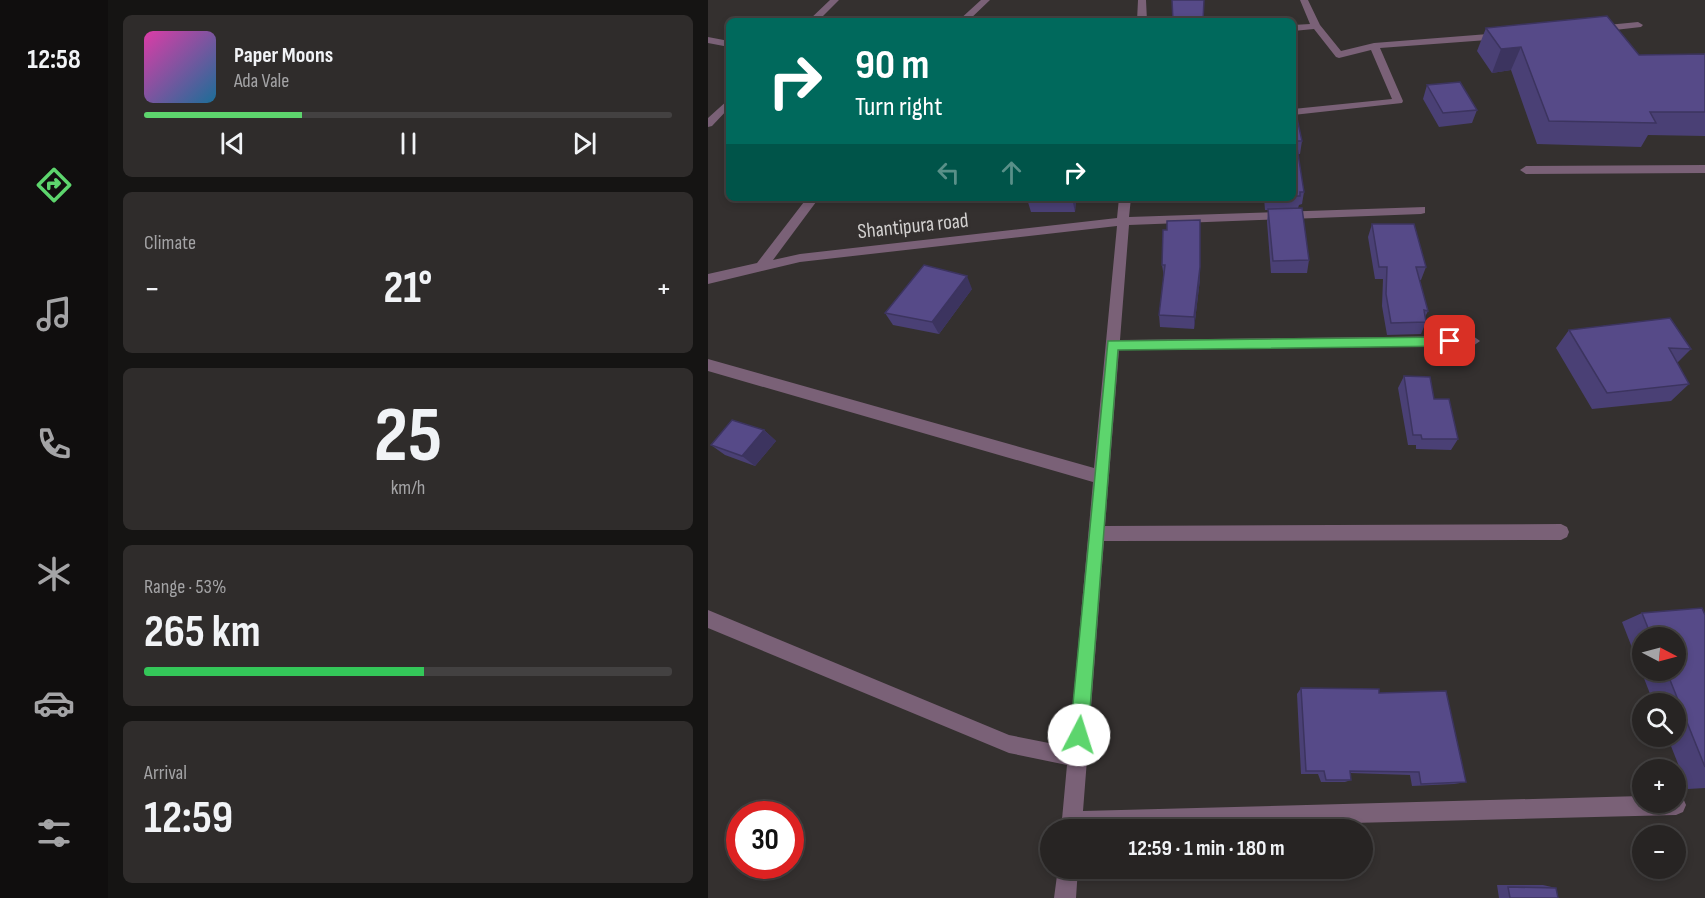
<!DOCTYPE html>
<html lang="en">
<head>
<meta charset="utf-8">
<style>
  body { margin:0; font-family:"Sofia Sans Condensed",sans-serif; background:#2f2c2b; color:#f1f3f6; height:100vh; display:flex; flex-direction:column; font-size:22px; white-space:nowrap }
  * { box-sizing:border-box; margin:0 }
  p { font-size:20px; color:#a4a4a6 }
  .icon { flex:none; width:33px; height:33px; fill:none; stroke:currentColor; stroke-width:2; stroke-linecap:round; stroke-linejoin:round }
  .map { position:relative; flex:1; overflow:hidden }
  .side { display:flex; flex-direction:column; gap:15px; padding:15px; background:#151413; width:600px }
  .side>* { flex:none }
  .hud { position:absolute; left:18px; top:18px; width:570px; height:183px; border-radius:9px; box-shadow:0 3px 9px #0003,0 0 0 2px #434141; background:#00695c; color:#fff; overflow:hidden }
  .needle { width:39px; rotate:96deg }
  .fabs { position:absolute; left:924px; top:627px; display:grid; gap:12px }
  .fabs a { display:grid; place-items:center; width:54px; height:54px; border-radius:50%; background:#272423; box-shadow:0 3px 9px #0003,0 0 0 2px #434141; font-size:30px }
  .speed { position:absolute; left:18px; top:801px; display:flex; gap:12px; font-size:30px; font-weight:700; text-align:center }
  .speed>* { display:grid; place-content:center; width:78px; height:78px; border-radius:50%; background:#272423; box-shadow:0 3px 9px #0003,0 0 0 2px #434141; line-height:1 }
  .speed .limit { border:9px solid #d22; background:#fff; color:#111 }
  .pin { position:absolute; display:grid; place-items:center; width:51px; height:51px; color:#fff; margin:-26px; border-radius:12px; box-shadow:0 3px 9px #0006 }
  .me { position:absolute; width:66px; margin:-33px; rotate:5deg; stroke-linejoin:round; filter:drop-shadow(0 0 4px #0008) }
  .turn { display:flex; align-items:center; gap:21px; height:126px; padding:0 30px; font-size:27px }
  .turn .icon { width:78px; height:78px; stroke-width:2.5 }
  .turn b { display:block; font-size:42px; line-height:51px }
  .lanes { display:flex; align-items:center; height:57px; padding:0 30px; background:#0003; justify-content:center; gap:30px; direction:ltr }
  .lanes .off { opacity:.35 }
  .big { font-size:45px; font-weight:700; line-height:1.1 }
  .side .widget { flex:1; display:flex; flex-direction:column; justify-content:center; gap:9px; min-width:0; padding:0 21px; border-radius:9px; background:#2f2c2b }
  .side .dial { align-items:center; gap:0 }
  .dial b { font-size:78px; line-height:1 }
  .song { display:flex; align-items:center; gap:18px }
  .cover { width:72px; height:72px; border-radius:9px; background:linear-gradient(135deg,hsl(320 70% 55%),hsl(200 70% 35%)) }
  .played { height:6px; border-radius:3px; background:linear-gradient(90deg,#5dd56d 30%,#434141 30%) }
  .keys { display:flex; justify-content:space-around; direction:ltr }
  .heat { display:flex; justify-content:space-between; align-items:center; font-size:33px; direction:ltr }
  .charge { height:9px; border-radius:4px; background:linear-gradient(90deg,#34c759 53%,#434141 0) }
  .trip { position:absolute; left:332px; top:819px; width:333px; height:60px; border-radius:30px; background:#272423; box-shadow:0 3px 9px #0003,0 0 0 2px #434141; font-weight:700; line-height:60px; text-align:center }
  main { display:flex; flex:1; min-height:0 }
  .menu { display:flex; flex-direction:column; width:108px; justify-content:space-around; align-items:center; background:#100e0e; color:#a4a4a6 }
  .menu .icon { width:42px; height:42px }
  .menu .active { color:#5dd56d }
  .menu b { font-size:27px; color:#f1f3f6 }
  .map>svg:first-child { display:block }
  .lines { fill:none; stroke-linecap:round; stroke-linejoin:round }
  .minor { fill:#7a6177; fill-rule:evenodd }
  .wall { fill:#4a4075; fill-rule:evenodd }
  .shaded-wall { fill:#3c345f }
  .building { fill:#564a88; stroke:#3c345f; stroke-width:1.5 }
  .route { fill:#5dd56d; stroke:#3c8a47; stroke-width:1.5 }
  .labels { text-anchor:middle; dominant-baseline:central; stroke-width:6; stroke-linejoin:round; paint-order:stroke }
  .street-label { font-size:21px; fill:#d3d1d0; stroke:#34302f }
</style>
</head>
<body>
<main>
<nav class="menu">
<b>12:58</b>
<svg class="icon active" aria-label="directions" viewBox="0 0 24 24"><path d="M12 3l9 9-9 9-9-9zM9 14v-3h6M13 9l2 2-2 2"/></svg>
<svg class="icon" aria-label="music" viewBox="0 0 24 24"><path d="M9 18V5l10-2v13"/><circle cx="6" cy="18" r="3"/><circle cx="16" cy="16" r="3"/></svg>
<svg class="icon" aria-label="phone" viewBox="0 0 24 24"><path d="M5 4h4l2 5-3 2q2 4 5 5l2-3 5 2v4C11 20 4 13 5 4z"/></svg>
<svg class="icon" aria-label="climate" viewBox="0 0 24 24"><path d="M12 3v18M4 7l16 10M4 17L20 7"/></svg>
<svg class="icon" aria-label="car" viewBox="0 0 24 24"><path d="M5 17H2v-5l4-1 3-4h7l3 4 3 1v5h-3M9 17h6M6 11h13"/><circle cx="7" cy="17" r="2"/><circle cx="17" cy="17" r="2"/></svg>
<svg class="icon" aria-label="filters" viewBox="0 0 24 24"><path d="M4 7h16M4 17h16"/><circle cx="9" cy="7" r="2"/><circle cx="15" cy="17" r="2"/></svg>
</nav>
<section class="side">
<div class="widget">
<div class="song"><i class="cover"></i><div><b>Paper Moons</b><p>Ada Vale</p></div></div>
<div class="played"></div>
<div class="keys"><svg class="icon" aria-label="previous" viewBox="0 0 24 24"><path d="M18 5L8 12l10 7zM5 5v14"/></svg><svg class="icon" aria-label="pause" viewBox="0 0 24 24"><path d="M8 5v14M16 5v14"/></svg><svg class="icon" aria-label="next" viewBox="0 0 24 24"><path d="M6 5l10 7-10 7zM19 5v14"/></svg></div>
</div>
<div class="widget"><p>Climate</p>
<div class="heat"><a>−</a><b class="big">21°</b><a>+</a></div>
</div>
<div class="widget dial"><b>25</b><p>km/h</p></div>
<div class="widget"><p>Range · 53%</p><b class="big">265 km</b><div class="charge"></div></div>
<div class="widget"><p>Arrival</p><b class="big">12:59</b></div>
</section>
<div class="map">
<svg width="997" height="898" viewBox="0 0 997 898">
  <rect width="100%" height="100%" fill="#34302f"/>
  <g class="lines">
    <path class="minor" d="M122,0H131L110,21H100Z
      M273,0H282L260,21H250Z
      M430,0H438L439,21H429Z
      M592,0H600L612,25L633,51L666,43L793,33L798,36L793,39L672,48L695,101L694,103L585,115V109L684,99L663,50L631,58L628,57L606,29L585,31V25L602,24Z
      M930,22L935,25L933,27L889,32L884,29L889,26Z
      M0,37L21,41V47L0,43Z
      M21,99V108L4,126L0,127V118Z
      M997,165V173L818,174L812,170L818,166Z
      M99,198H111L65,260L92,254L409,218L411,198H423L421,217L717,207V213L713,214L421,225L412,340L765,336L772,341L765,346L411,350L397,526L853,524L859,527L861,532L859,537L853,540L396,541L375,811L934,796V802H968V795L975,798L978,805L975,812L968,815L353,830L359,765L301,753L0,628V610L301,735L361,747L385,482L0,371V359L386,468L409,226L92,262L0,284V274L49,263Z
      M350,868H370L368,898H346Z"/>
  </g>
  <path class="wall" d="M778,28L931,55L997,54V136L940,135L933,147L829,144L803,70L784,73L769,51Z
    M719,85L769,110L764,123L731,127L715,99Z
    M585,100L594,141L592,154H590L596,192L594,204L591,205L590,208L601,260L599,273H563L559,222L560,210H557L556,198H585Z
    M368,198L367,212H323L319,199Z
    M492,220V279L486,329L452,327L451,315L456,277L454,265L459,230Z
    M664,224L718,267L713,280H711L720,311L717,317L718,322L713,334L679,335L674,306L675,279H667L660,237Z
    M264,289L231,334L185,325L177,313Z
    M861,330L983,349L969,363L981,384L963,401L884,409L848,348Z
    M696,376L726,399L750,439L743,450L708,449V445H700L690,388Z
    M56,430L68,441L47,466L17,455L3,445Z
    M934,613L997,615V788L980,789L959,736H968V704H946L914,622ZM934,638H968V670H934Z
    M593,688L671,693L758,782L746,784L704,786L702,775L642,773L643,780L637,782H613L610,774H593L589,694Z
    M789,885H835L848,888L850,898H791Z"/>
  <path class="shaded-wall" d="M813,47L803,70L784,73L793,49Z
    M364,198H368L367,212Z
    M492,267V279L486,329V317Z
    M259,276L264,289L231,334L224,322Z
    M56,430L68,441L47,466L34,456Z"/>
  <path class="building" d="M464,0H496L495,21H465Z
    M899,16L931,55L997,54V112H942L948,123L841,121L813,47L793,49L778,28Z
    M752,82L769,110L735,113L719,85Z
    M585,100L594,141H588L596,192H592V196H585Z
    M319,198H364L319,199Z
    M594,208L601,260L565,261L560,209Z
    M492,220V267L486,317L451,315L457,265H454L455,230H459V221Z
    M664,224H706L718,267H708L720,311L716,310L718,322L683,323L678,294L679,267H671Z
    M216,265L259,276L224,322L177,313Z
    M962,318L983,349L961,348L981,384L899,393L861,330Z
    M696,376L722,377L726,399H741L750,439H714L713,435H705Z
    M24,420L56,430L34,456L3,445Z
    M994,608L997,615V767L958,670H968V638H944L934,613Z
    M593,688L671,689V693L738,691L758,782L713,784L711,772L642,771L643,780H618L616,771H598Z
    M800,887L848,888L850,898H802Z"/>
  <path class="route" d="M742,337L749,341L742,346L410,350L380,735L377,741L371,744L365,741L362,735L400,341Z"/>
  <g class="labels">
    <g class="street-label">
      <text transform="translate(205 226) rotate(-6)">Shantipura road</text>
    </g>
  </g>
</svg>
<div class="fabs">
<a><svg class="needle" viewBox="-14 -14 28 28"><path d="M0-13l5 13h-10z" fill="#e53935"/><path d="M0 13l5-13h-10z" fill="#a4a4a6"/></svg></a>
<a><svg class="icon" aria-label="search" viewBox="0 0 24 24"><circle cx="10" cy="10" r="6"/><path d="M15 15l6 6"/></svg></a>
<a>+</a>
<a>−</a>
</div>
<div class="speed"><div class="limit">30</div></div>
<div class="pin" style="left:742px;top:341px;background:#d93025"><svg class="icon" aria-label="arrive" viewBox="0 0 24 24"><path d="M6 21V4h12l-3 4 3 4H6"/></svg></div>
<svg class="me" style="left:371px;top:735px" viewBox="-20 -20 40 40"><circle r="19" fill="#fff"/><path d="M0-13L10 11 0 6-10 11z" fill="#5dd56d"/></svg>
<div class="trip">12:59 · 1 min · 180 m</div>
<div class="hud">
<div class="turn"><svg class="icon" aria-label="right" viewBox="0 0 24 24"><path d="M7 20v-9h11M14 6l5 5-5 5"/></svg><div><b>90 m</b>Turn right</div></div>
<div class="lanes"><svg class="icon off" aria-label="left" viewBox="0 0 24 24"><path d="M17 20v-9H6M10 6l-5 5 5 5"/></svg><svg class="icon off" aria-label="ahead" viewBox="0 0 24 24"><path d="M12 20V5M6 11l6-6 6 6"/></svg><svg class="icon" aria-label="right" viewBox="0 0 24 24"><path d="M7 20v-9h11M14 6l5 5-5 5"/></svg></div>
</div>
</div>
</main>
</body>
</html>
